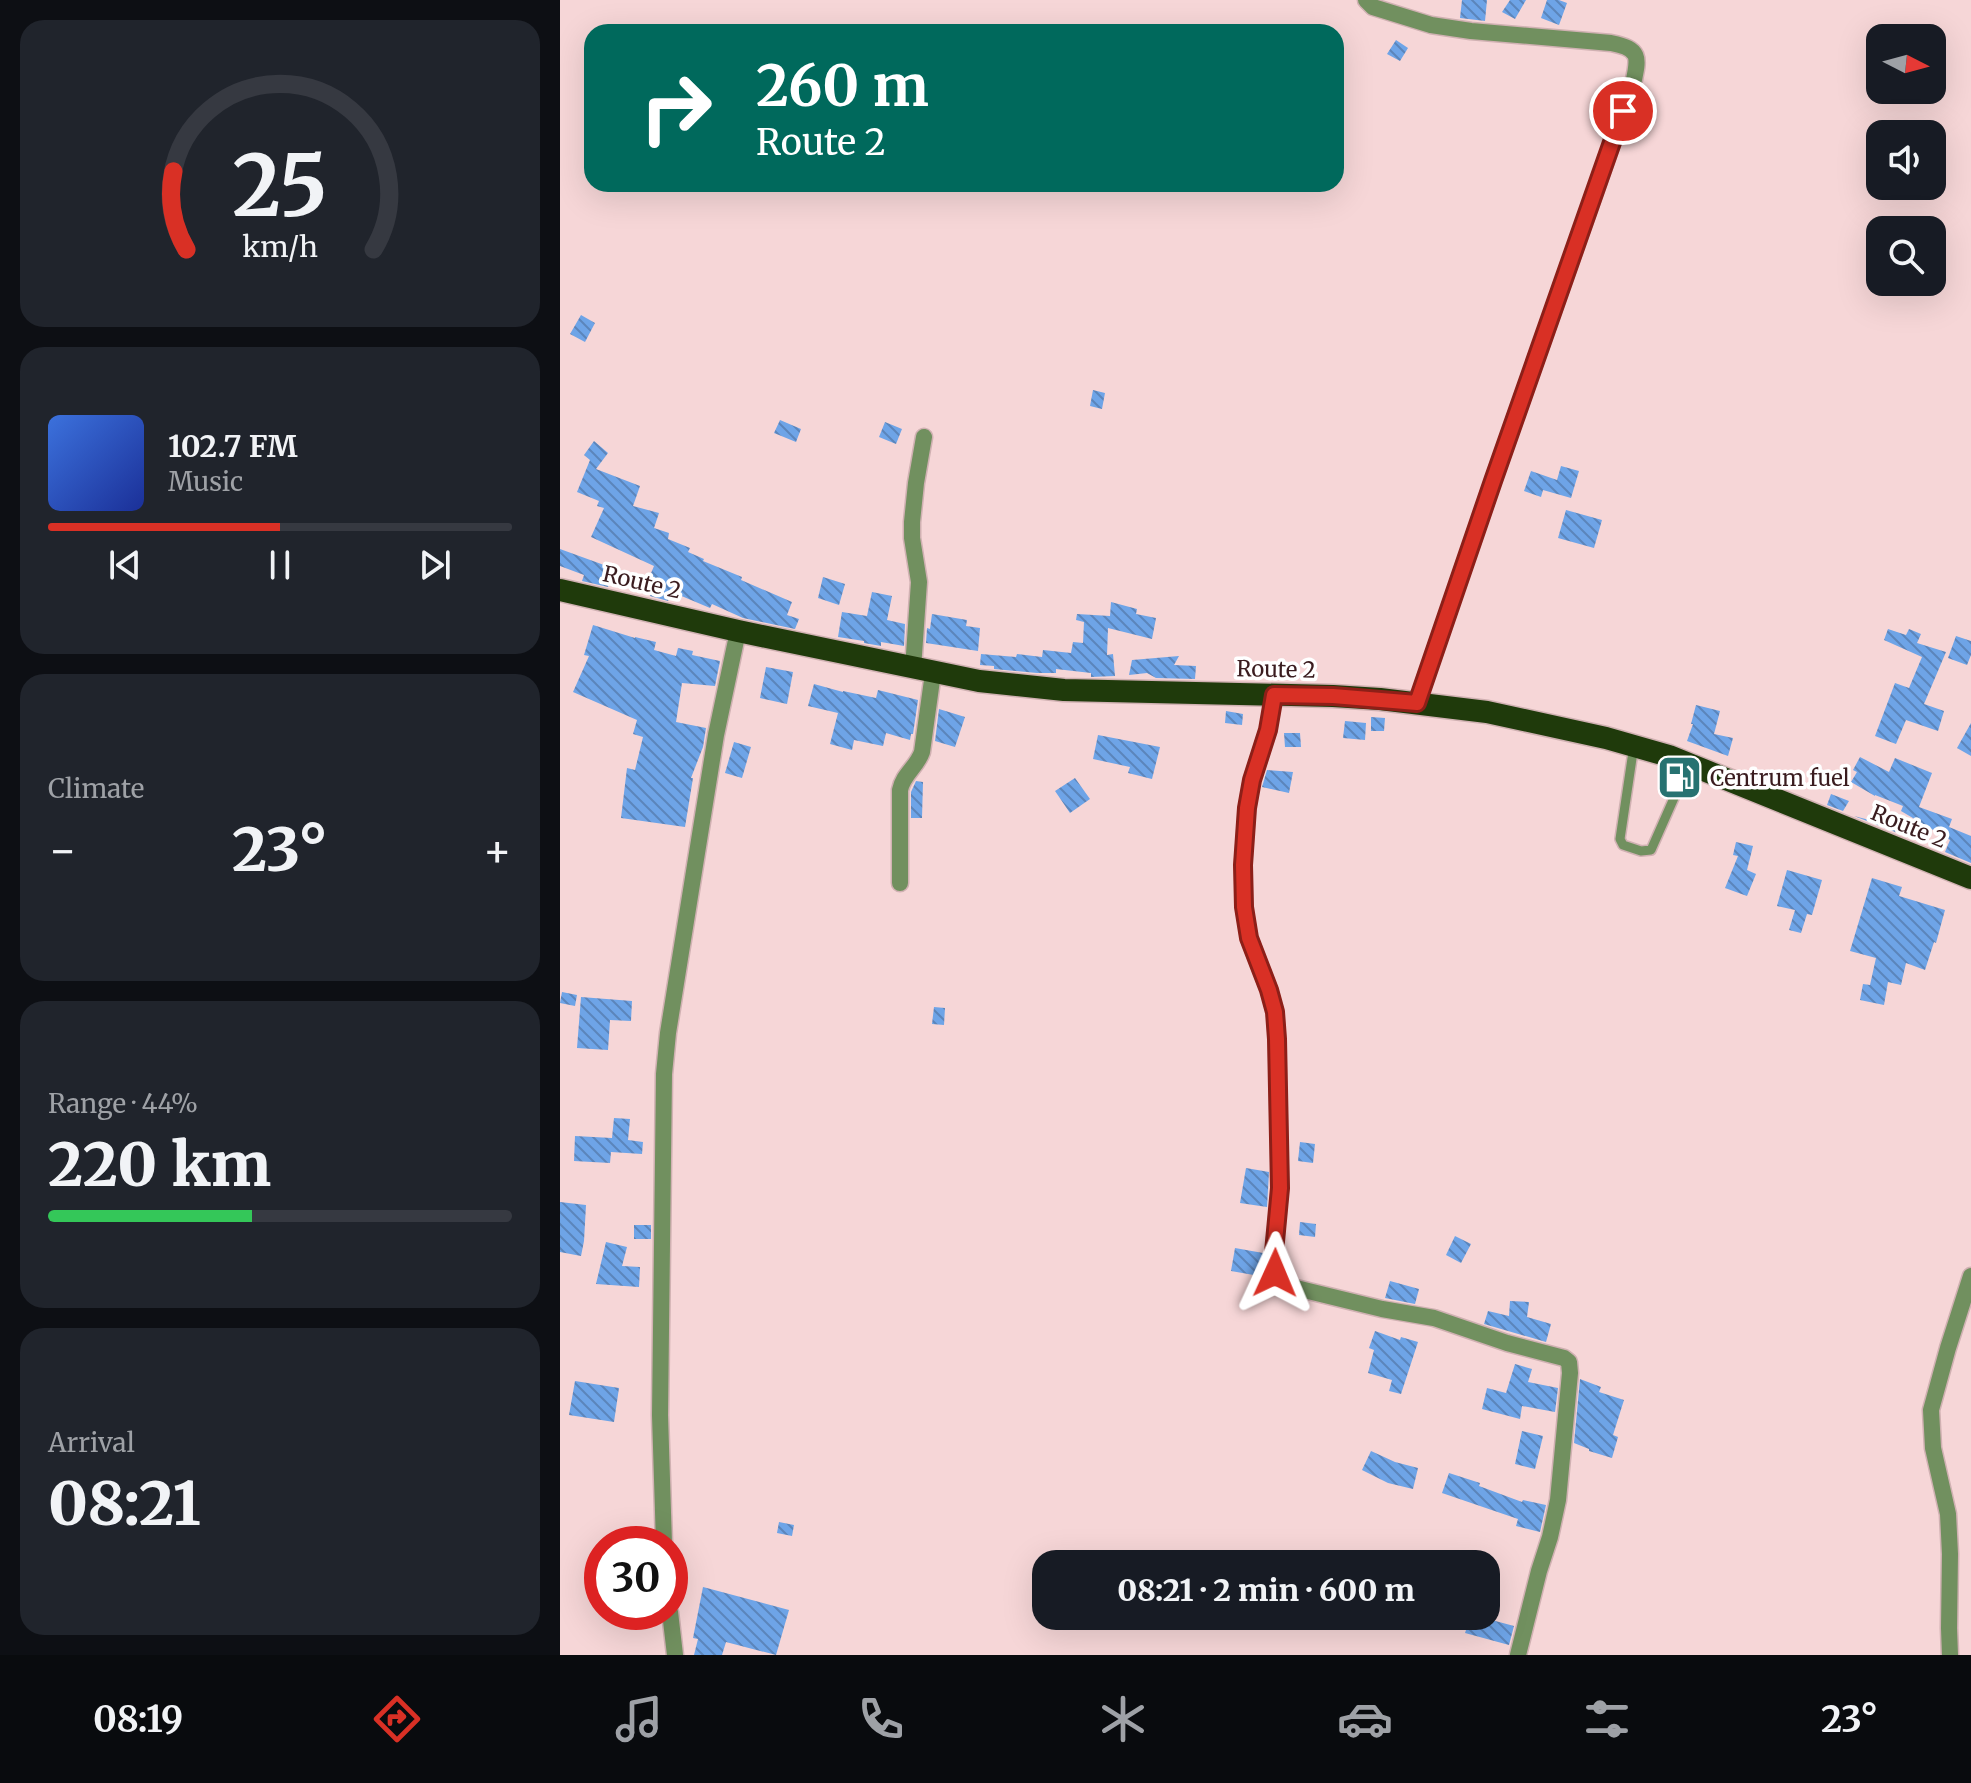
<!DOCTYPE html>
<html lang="en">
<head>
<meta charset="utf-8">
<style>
  body { margin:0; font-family:Merriweather,serif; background:#20242c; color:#f1f3f6; height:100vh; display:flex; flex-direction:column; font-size:30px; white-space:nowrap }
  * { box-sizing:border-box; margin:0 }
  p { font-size:26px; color:#9ea1a6 }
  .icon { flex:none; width:44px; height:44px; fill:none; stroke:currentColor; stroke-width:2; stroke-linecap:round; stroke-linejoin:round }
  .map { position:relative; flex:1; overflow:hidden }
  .details { display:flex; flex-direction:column; gap:20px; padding:20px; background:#0d0f14; width:560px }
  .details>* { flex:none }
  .banner { position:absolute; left:24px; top:24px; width:760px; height:168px; border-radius:24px; box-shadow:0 8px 32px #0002; background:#00695c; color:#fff; overflow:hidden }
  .needle { width:52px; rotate:96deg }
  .tools { position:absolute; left:1306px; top:24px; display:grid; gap:16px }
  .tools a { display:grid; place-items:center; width:80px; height:80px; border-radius:16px; background:#171b24; box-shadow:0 8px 32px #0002; font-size:40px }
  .speed { position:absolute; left:24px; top:1526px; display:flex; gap:16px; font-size:40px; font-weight:700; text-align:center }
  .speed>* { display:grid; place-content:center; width:104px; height:104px; border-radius:50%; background:#171b24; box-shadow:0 8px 32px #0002; line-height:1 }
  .speed .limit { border:12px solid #d22; background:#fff; color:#111 }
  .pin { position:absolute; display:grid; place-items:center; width:68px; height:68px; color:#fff; margin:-34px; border:4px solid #fff; border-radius:50%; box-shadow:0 2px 8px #0007 }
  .me { position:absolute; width:88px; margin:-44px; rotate:1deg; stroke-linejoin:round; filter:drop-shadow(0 0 6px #0008) }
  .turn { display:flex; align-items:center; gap:28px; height:168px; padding:0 40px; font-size:36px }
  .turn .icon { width:104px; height:104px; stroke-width:2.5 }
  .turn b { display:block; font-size:56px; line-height:68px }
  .big { font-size:60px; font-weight:800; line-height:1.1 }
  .details .card { flex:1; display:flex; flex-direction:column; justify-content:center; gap:12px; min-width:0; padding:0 28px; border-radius:24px; background:#20242c }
  .details .dial { align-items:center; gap:0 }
  .dial svg { height:208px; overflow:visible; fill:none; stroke:#363941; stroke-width:7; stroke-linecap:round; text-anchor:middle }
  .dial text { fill:#f1f3f6; stroke:none }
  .song { display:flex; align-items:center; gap:24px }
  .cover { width:96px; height:96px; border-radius:12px; background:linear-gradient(135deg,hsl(220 70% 55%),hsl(230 70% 35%)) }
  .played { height:8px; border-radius:4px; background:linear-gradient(90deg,#d93025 50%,#363941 50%) }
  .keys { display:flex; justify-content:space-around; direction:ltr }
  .heat { display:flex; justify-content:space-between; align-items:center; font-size:44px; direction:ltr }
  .charge { height:12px; border-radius:6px; background:linear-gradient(90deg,#34c759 44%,#363941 0) }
  .trip { position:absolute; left:472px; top:1550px; width:468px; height:80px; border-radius:24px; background:#171b24; box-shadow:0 8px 32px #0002; font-weight:800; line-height:80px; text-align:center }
  .dock { display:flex; height:128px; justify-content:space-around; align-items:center; background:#090b0e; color:#9ea1a6 }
  .dock .icon { width:56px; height:56px }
  .dock .current { color:#d93025 }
  .dock b { font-size:36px; color:#f1f3f6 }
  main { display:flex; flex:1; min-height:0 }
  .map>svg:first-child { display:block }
  .building { fill:url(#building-back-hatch) }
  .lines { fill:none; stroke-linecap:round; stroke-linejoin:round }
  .service-casing { stroke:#d0b1b2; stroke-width:12 }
  .minor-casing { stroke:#d0b1b2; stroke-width:19 }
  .tertiary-casing { stroke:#d0b1b2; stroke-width:19 }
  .trunk-casing { stroke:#d0b1b2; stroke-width:25 }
  .service { stroke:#71905f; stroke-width:9 }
  .minor { stroke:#71905f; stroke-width:16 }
  .tertiary { stroke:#71905f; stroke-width:16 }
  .trunk { stroke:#1f3a0b; stroke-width:22 }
  .route-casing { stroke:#8d1f18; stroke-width:20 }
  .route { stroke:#d93025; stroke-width:14 }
  .labels { text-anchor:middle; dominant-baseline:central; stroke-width:7; stroke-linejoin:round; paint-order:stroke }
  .street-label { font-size:22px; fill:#3a1c1f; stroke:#fff }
  .poi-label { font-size:22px; fill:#3a1c1f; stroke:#fff; text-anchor:start }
</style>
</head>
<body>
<main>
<section class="details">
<div class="card dial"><svg viewBox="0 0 100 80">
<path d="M14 69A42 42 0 1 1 86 69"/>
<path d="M14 69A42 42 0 0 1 9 39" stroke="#d93025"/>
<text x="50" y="56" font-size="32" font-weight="700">25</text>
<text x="50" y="72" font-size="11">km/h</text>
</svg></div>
<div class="card">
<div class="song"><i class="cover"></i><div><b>102.7 FM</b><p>Music</p></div></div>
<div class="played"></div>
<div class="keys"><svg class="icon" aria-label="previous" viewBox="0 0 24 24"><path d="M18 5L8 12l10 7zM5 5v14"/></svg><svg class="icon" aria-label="pause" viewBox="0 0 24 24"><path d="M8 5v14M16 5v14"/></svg><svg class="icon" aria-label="next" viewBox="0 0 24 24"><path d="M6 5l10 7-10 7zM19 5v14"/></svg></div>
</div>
<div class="card"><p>Climate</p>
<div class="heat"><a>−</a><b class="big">23°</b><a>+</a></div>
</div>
<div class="card"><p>Range · 44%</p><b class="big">220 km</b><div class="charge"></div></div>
<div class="card"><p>Arrival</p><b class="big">08:21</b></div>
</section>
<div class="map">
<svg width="1411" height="1655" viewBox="0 0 1411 1655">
  <defs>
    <pattern id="building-back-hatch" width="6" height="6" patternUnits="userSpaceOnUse" patternTransform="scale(2)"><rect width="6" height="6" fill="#6ea4e7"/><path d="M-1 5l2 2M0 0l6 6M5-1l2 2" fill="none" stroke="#5b85bb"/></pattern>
  </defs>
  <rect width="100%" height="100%" fill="#f6d6d7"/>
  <path class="building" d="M902,0H927L925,21L900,18Z
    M950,0H966L955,19L942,12Z
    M987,0H999L1007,3L999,25L981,18Z
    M836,40L848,48L840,61L827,54Z
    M21,315L35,323L25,342L10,334Z
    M533,390L545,393L542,409L530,406Z
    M220,420L241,429L236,442L214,433Z
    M325,422L342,429L336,444L319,437Z
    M34,441L48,453L36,469L80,486L73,506L99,513L94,528L109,533L108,539L130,548L128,552L144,559L143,561L182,577L181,580L232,602L227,615L239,619L235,629L183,618L152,604L150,608L112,592L108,601L90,596L97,581L89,578L94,566L31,537L44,508L37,506L39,501L17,492L30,460L24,455Z
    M1001,466L1019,471L1011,498L983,490L981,497L964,491L971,471L997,480Z
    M1006,510L1042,520L1034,548L998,538Z
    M0,549L55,569L48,587L22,581L24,575L0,566Z
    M263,577L285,584L279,605L258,598Z
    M312,592L332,596L327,620L345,624L344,646L321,642V646L304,643V641L278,637L282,612L307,616Z
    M551,602L577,609L576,614L596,618L592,639L548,628L547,655L553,654L555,676L531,677V673L496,669V673H477L434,669V666L420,665L421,654L456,657L457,654L482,657L483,650L511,653L513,642L523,643L524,622L516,620L517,614L550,616Z
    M372,614L407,620L406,626L420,628L418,651L366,643L367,628L370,629Z
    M33,625L75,638V637L96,642L94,650L116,656L118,648L133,651L132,655L160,661L155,686L122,683L116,722L146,728L143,747L131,778H133L125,827L61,818L67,768L75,770L83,737L73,734L77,720L13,692L29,656L24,655Z
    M1328,629L1346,635L1349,629L1361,634L1357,643L1386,652L1364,704L1384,711L1378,731L1346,720L1336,744L1315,736L1335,683L1349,688L1362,657L1324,640Z
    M1396,636L1411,641V655L1407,665L1388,658Z
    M619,656L614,665L636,666L635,679L596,678L587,673L569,675L572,660Z
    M206,667L233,672L227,704L200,698Z
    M254,684L283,692V691L316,698L318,690L358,700L353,734H351L350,740L326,733L323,746L294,740L292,750L270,744L278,713L248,706Z
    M1136,705L1160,711L1154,734L1173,738L1168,756L1127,741L1133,724H1131Z
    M379,709L405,717L395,747L375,741Z
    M666,711L683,714L682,725L665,723Z
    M811,717L825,718L824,731H811Z
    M785,721L806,723L805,740L783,738Z
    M1411,723V756L1397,748Z
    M724,733H740L741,747H725Z
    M538,735L600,747L592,779L568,773L570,767L533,759Z
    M174,742L191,747L182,778L165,773Z
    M1300,757L1329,772L1335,758L1372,773L1359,807L1392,819L1389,827L1411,836V863L1385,852L1390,840L1341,811L1343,806L1315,795V796L1291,782L1297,772L1293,770Z
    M707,770L733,772L729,793L702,787Z
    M515,778L530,799L510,813L495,791Z
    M356,781L363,782L362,818H351V792Z
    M1271,794L1289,801L1283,811L1267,805Z
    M1294,816L1321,823L1350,831L1348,837Z
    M1176,842L1193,846L1187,870L1196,874L1187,896L1165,888L1178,856L1173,855Z
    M1227,870L1262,880L1252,915L1247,914L1241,933L1229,930L1235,910L1217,906Z
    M1312,878L1342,887L1339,896L1385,910L1376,943L1374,942L1365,970L1346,963L1341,985L1328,982L1324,1005L1300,1000L1303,984L1310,985L1316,958L1290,951Z
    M2,992L17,995L15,1006L0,1003Z
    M21,997L72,1001L71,1021L50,1020L48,1050L17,1048Z
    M374,1007L385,1008L384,1025L372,1024Z
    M54,1118L70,1119L68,1140L83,1142L82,1154L51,1152L50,1163L14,1161L15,1136L52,1138Z
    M740,1142L755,1144L753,1163L738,1161Z
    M686,1168L709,1172L707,1207L680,1203Z
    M0,1202L26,1205L24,1241L21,1256L0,1252Z
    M740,1222L756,1224L755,1237L739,1235Z
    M74,1225H91V1239H74Z
    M895,1236L911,1244L901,1263L886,1255Z
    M46,1242L67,1247L62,1266L80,1267L79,1287L36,1284Z
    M675,1248L703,1253L705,1277L671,1271Z
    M830,1281L859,1289L855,1304L825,1298Z
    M950,1301L969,1302L967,1317L991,1324L986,1342L924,1324L928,1311L949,1316Z
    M815,1331L840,1340L841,1337L858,1342L841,1394L829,1391L832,1380L808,1373L814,1350L809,1348Z
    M955,1364L972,1369L968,1382L998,1388L995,1412L962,1406L960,1419L922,1409L927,1388L946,1393Z
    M1020,1379L1041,1387L1039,1392L1064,1400L1053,1435L1058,1437L1052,1458L1029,1451V1449L1014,1443Z
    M15,1381L59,1388L54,1422L9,1415Z
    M962,1431L983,1436L975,1469L955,1464Z
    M811,1451L835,1462L858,1468L853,1489L828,1483L802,1470Z
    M889,1473L920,1483L919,1486L962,1502L963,1500L986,1505L980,1532L956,1526L958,1519L882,1493Z
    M219,1522L234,1525L232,1536L217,1533Z
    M143,1587L229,1610L216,1655L166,1642L162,1655H134L138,1639L133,1638Z
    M871,1616H911L927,1622L928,1619L954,1626L949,1645L905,1633L906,1630L871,1618Z"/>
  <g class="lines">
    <defs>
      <path id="service" d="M1074,745L1060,839L1063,845L1081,851L1091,850L1129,764"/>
      <path id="minor" d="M806,0L813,7L871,25L911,31L1051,43C1081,49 1079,57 1073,84L933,481L857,703
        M353,669L359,582L352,538V522L356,483L364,437
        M714,695L708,730L692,780L687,808L683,865L684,907L689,938L709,990L715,1012L717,1039L720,1188L714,1252L715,1273L723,1283L732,1287L822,1309L874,1318L947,1343L1004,1358L1009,1362L1010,1373L998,1500L990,1537L979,1571L958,1655
        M340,883V790C343,774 357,767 362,752L373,673
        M1390,1655L1389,1628L1390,1554L1388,1514L1373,1448L1371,1410L1388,1348L1411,1276"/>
      <path id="tertiary" d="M104,1544L100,1415L104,1074L108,1033L156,735L178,631
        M110,1612L115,1655"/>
      <path id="trunk" d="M0,590L178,631L419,681L504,690L773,696L820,699L927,712L1046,738L1109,756L1411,878"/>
    </defs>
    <use href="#service" class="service-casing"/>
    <use href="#minor" class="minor-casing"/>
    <use href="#tertiary" class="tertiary-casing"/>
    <use href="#trunk" class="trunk-casing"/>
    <use href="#service" class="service"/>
    <use href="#minor" class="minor"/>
    <use href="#tertiary" class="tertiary"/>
    <use href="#trunk" class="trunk"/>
  </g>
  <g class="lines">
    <defs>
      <path id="route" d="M715,1273L714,1252L720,1188L717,1039L715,1012L709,990L689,938L684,907L683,865L687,808L692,780L708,730L714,695L773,696L857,703L933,481L1063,111"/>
    </defs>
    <use href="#route" class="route-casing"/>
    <use href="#route" class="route"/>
  </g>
  <defs>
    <symbol id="fuel-square" viewBox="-11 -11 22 22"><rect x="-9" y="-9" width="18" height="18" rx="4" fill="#277271" stroke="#fff"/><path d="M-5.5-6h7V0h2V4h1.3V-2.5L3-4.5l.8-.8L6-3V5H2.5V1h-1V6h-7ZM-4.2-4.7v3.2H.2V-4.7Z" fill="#fff"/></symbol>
  </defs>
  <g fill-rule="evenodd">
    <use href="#fuel-square" x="1094" y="752" width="51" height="51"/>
  </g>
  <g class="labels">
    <g class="street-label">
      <text transform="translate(82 582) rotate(13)">Route 2</text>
      <text transform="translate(716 669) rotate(1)">Route 2</text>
      <text transform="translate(1349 826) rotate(22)">Route 2</text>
    </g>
    <g class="poi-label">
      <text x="1150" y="778">Centrum fuel</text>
    </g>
  </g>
</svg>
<div class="tools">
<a><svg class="needle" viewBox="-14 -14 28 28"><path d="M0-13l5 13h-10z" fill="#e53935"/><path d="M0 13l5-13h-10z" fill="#9ea1a6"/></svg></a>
<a><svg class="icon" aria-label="sound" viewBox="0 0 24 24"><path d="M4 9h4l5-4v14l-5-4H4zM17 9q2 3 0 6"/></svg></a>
<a><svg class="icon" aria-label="search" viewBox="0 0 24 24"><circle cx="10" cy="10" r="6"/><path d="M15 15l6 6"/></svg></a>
</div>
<div class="speed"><div class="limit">30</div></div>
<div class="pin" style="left:1063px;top:111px;background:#d93025"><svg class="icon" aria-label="arrive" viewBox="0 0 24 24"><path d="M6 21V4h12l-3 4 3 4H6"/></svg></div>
<svg class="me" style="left:715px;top:1273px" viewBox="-20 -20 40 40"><path d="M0-17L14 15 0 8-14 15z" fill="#d93025" stroke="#fff" stroke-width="4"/></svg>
<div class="trip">08:21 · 2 min · 600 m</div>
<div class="banner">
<div class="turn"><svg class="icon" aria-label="right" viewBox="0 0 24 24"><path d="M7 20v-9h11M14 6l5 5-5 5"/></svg><div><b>260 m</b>Route 2</div></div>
</div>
</div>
</main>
<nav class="dock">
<b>08:19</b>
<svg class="icon current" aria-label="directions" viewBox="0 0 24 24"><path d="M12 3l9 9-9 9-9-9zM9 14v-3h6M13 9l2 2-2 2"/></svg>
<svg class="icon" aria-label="music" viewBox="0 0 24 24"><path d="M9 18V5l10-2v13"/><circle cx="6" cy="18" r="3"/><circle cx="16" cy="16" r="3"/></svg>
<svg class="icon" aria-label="phone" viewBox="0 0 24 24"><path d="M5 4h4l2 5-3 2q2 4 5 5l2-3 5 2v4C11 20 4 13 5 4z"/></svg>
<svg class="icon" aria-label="climate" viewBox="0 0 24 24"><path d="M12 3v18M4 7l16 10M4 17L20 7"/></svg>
<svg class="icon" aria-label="car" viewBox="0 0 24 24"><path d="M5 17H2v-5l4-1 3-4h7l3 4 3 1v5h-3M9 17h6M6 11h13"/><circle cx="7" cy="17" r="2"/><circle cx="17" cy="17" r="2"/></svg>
<svg class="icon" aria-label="filters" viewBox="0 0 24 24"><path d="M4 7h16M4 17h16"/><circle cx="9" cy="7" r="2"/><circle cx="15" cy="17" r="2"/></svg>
<b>23°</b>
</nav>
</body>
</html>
